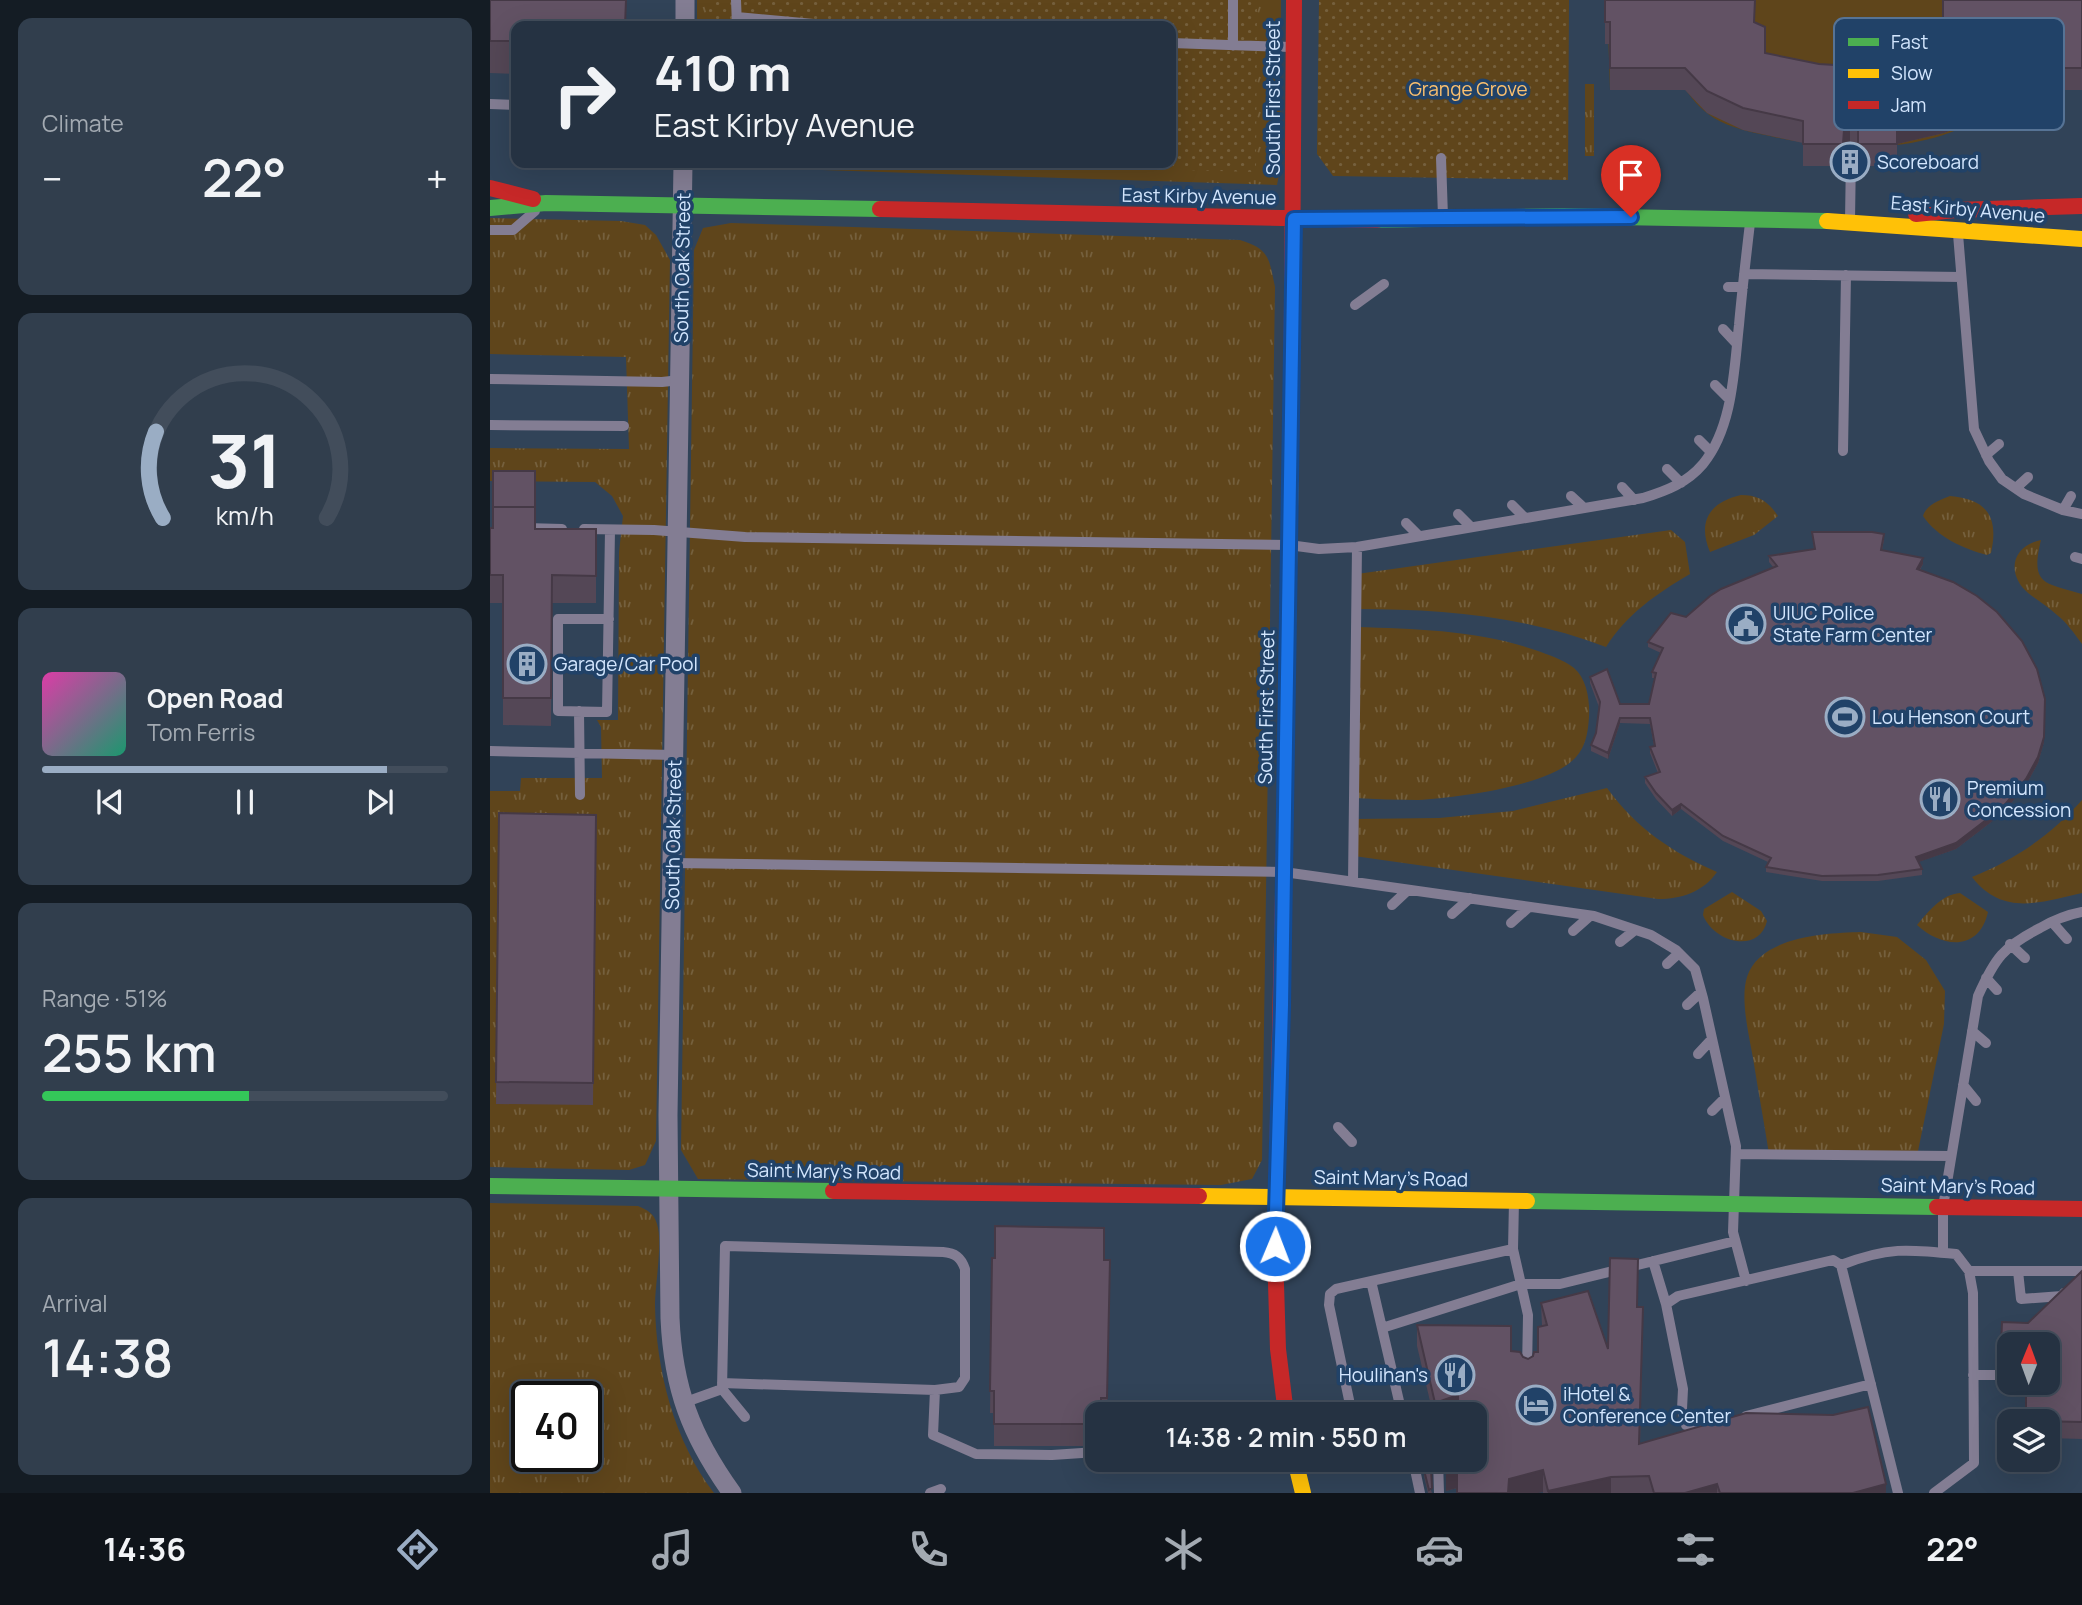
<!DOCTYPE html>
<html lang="en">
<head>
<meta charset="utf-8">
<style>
  body { margin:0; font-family:Manrope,sans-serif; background:#313e4d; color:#f1f3f6; height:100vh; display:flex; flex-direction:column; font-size:26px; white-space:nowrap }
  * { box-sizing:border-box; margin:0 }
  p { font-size:23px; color:#a3aab2 }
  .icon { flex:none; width:38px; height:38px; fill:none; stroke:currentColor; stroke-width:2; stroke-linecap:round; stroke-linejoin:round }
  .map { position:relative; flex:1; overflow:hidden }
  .drawer { display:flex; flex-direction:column; gap:18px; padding:18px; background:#141c24; width:490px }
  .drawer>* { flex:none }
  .top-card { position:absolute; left:21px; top:21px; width:665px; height:147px; border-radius:14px; box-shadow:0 7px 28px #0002,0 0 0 2px #424d5b; background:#253242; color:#f1f3f6; overflow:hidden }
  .needle { width:46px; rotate:1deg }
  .tools { position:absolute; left:1507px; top:1332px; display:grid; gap:14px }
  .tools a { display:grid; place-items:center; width:63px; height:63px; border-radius:14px; background:#253242; box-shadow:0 7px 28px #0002,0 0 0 2px #424d5b; font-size:35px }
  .speed { position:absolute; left:21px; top:1381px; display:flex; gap:14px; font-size:35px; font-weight:700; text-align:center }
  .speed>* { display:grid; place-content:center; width:91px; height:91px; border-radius:50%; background:#253242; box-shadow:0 7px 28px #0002,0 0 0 2px #424d5b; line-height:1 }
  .speed .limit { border:4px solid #111; border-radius:10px; background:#fff; color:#111 }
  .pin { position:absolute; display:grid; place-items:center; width:60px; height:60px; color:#fff; margin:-72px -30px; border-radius:50% 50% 50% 0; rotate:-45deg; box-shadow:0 0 7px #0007 }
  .pin .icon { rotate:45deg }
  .me { position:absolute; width:77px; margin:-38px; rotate:1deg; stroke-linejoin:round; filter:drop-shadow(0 0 5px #0008) }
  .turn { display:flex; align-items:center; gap:24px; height:147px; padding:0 28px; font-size:32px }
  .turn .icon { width:91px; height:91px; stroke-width:2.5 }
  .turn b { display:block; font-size:49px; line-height:60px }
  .big { font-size:52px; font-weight:600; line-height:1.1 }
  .drawer .widget { flex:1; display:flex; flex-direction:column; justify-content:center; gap:10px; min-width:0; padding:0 24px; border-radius:14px; background:#313e4d }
  .drawer .dial { align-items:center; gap:0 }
  .dial svg { height:182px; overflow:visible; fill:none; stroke:#424d5b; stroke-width:7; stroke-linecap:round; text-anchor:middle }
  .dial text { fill:#f1f3f6; stroke:none }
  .song { display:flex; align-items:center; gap:21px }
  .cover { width:84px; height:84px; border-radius:10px; background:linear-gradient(135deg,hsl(320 70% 55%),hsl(160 70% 35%)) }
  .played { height:7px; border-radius:4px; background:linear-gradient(90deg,#9aadc4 85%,#424d5b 85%) }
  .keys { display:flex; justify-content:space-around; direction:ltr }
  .heat { display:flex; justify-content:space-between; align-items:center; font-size:38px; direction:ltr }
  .charge { height:10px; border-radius:5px; background:linear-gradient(90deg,#34c759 51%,#424d5b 0) }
  .trip { position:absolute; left:595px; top:1402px; width:402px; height:70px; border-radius:14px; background:#253242; box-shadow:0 7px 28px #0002,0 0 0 2px #424d5b; font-weight:600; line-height:70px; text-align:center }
  .tab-bar { display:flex; height:112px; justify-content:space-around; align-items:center; background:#0f141a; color:#a3aab2 }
  .tab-bar .icon { width:49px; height:49px }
  .tab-bar .current { color:#9aadc4 }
  .tab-bar b { font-size:32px; color:#f1f3f6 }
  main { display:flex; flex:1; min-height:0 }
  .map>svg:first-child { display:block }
  .grass { fill:url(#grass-tufts); fill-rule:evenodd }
  .park { fill:url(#park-dots) }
  .pitch { fill:#5f451b }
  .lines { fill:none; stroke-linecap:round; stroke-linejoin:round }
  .lane { stroke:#837d93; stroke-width:10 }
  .street { stroke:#837d93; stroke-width:19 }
  .fast { stroke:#4caf50; stroke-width:16 }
  .slow { stroke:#ffc107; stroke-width:16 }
  .jam { stroke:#c62828; stroke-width:16 }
  .wall { fill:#544756 }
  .shaded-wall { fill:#453946 }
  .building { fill:#625264; stroke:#453946; stroke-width:2 }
  .route-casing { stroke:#114b97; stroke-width:18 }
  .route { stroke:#1a73e8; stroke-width:12 }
  .labels { text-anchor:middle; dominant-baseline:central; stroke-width:7; stroke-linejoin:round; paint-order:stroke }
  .park-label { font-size:19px; fill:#fbc06f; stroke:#214268 }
  .street-label { font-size:19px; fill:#d3e6fe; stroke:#214268 }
  .poi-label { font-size:19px; fill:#d3e6fe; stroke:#214268; text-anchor:start }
  .key { fill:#214268; stroke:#567395; stroke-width:2 }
  .key-label { font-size:19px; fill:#d3e6fe }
</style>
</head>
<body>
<main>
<section class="drawer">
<div class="widget"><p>Climate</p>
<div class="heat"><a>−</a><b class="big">22°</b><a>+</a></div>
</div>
<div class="widget dial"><svg viewBox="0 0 100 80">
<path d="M14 69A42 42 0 1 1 86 69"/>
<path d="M14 69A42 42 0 0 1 11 31" stroke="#9aadc4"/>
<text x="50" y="56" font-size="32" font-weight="700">31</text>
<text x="50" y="72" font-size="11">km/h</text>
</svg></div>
<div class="widget">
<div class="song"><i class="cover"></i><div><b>Open Road</b><p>Tom Ferris</p></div></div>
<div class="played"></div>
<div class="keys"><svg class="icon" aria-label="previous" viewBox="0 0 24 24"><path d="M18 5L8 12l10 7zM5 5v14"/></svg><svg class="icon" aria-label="pause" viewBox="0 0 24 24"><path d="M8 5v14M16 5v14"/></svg><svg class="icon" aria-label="next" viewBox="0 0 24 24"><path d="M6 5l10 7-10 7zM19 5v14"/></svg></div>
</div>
<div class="widget"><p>Range · 51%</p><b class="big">255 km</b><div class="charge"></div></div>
<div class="widget"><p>Arrival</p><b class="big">14:38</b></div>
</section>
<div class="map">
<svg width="1592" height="1493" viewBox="0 0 1592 1493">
  <defs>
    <pattern id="grass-tufts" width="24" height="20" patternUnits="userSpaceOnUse" patternTransform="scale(1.75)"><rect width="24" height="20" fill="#5f451b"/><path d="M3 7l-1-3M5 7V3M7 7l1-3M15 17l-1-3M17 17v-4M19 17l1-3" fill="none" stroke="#75603d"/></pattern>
    <pattern id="park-dots" width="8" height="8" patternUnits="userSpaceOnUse" patternTransform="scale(1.75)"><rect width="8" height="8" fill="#5f451b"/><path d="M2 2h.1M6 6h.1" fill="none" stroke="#75603d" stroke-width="1.8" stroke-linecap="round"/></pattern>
  </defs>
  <rect width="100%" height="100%" fill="#314358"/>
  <path class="grass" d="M207,0H791L790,169L787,185L212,166L211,163H681V26H207Z
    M1095,84H1104V156H1095Z
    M0,218L131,221L155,225L166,235L180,260L166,1141L155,1165L139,1170L0,1167V791H30L31,778H112L111,727L107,720H128L129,552L133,516L122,496L105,482L0,481V448L139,449L136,357L0,354Z
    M241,223L750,240C780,249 779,259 785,287L772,1160L762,1179L731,1185L208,1179L191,1150L204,250L213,228Z
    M1251,495C1268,495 1278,501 1288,516L1264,535L1220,552C1207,521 1220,502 1251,495Z
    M1460,496C1497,499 1509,517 1501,553L1497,555C1474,549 1447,537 1433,516C1436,505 1450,500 1460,496Z
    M1181,530L1195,542L1200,574C1166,594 1137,614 1116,647C1035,616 953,609 866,609L867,574Z
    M1551,540C1540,585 1554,583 1592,594V644C1584,633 1577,623 1567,615C1557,605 1542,598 1533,588C1516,567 1526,545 1551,540Z
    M866,627C927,629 987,630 1045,650C1059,655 1072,659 1084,668C1097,679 1100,701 1099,717C1098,732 1096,746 1086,757C1061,786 966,798 928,800C907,800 886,799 864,798Z
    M1117,788C1146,828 1183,853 1227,872C1213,892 1192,899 1168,899L864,856V819L949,818L1023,811Z
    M1592,800V893C1551,902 1513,917 1482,877C1526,859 1561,835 1592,800Z
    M1242,892L1271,911L1277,921C1269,954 1224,943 1213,915L1214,909Z
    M1470,893L1498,912C1489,952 1452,948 1427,925C1438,912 1452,894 1470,893Z
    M1371,932L1407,937L1436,960L1455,991L1454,1024L1427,1156L1279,1154C1274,1122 1268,1090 1263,1058C1259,1035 1250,999 1257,977C1270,936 1337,933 1371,932Z
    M0,1203L148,1206C157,1210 164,1213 167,1224C173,1242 165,1284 165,1305C166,1370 184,1441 224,1493H0ZM37,1396H96V1456H37Z"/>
  <path class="park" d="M216,0H767L766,172L434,163H681V26H216Z
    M829,0H1079L1078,180L843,176L827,154Z"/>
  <path class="pitch" d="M1117,0H1592V90H1526V83C1517,95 1509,106 1497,114C1436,155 1348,152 1280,136C1260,132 1241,128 1224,118C1210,109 1200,97 1191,83L1190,90H1120Z"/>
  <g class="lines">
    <path class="lane" d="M246,0L247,26
      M247,17L346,26
      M681,43L800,47
      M743,46V0
      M0,104L26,105
      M951,158L953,217
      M1360,220L1361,155
      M0,230H23L45,211
      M1468,234L1484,429L1499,461L1512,479L1534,494L1573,510L1592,514
      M1254,274L1471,277
      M1238,287H1253
      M865,305L894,284
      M1233,329L1247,344
      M0,379L172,382L190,380
      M1225,385L1239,399
      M0,425L134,426
      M1209,440L1220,451
      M1353,451L1356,275
      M1496,455L1509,444
      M1177,469L1191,483
      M1132,487L1144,500
      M1526,488L1538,477
      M1081,496L1094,508
      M1022,505L1035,518
      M1573,510L1581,496
      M968,514L981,527
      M916,523L929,536
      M35,528L72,529
      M94,529L164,530L255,537L799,545L829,549L867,547L1153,498C1176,491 1197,483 1213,464C1243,427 1244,370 1249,325C1252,291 1256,257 1260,223
      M1585,557L1592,559
      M119,619H68V711L117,712L120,530
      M89,711L90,795
      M0,751L185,755
      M183,863L794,872L1104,916L1161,935L1186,950L1205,969L1213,998L1246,1146L1243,1232L1256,1281
      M863,882L867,547
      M902,905L918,890
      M962,914L980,898
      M1562,922L1577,939
      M1021,923L1039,907
      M1083,931L1100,916
      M1130,942L1145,930
      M1520,944L1535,958
      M1177,964L1189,953
      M1496,978L1507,990
      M1197,1005L1211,992
      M1482,1031L1496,1043
      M1208,1054L1222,1039
      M1473,1085L1486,1101
      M1222,1111L1235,1098
      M848,1127L862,1142
      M1246,1154L1461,1156
      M1024,1201L1023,1249L1038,1315L1037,1370
      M1453,1253V1207L1488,996C1505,958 1513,947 1550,928C1564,920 1576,915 1592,912
      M1163,1261L1176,1304
      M1351,1265C1397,1247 1418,1249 1466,1254L1479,1271L1483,1293L1484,1463L1444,1493
      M1479,1271H1592
      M1528,1271L1531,1299L1572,1296L1574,1293
      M881,1281L912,1414
      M892,1328L1031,1284H1070L1245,1241
      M1483,1375H1519
      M232,1383L445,1390
      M193,1403L232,1389
      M862,1414L839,1305L840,1294L846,1289L1023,1249
      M1256,1416L1381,1384
      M255,1417L232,1389L235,1246L453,1252C465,1253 471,1257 475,1269V1378L469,1387L445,1390L443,1435L486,1454L562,1455L607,1452
      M1221,1425L1210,1427L1196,1425L1192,1409L1193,1389L1176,1304L1188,1296L1343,1260L1351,1265L1408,1493
      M872,1460L874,1465L881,1469L921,1460
      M923,1460L930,1493
      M948,1460L949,1493
      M440,1493L451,1489"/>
    <path class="street" d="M195,26V0
      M193,163L178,1115L180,1318C183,1388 201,1436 242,1493"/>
    <path class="fast" d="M0,208L56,203L390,209
      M887,220L1073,216L1337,221
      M0,1186L343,1191
      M1037,1201L1447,1207"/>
    <path class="slow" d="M1337,221L1592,239
      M795,804L801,448
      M709,1196L1037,1201
      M805,1460L813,1493"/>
    <path class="jam" d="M0,188L43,199
      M390,209L887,220
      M1426,214L1465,210L1592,206
      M801,448L804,0
      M795,804L785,1251L788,1349L796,1414
      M343,1191L709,1196
      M1447,1207L1592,1209"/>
  </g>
  <path class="wall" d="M0,0L26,26V74L0,73Z
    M1115,0L1265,22L1275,53L1329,64L1361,66L1425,57L1592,0V90H1521L1504,109L1485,121L1454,133L1407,144V166H1368V152L1360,148L1354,152L1353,166H1313V143L1253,130L1217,113L1195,90H1120V44H1115Z
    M0,528L106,529V603H62L61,726L13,725V603H0Z
    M1322,532L1394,540L1392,550L1433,564L1430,570L1554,742L1548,763L1536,785L1513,813L1466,849L1428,862L1432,869V875L1388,881H1332L1276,872V867L1278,862L1233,841L1191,809L1182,816L1166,799L1155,783V777L1168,773L1160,753V747L1164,746L1160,724L1130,723L1118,759L1101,751V745L1106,733L1109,707L1100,683V677L1130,704H1159L1165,678H1162V672L1171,653L1158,647V642L1196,617L1283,567L1279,562V556L1324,549Z
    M9,813L106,815L103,1105L6,1104Z
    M502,1258L614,1260L620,1282L617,1414H607V1446H504V1413H500Z
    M1592,1271V1439L1558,1438V1344H1519V1363H1511L1512,1322L1538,1323Z
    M1051,1303L1118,1349L1153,1328L1150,1444L1396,1493H1053V1492L967,1488L956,1491V1460H985V1414H943L927,1346V1325L1021,1351L1038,1359L1048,1352L1052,1326Z
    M934,1470L942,1493H938L934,1476Z"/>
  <path class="shaded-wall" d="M1521,68V90L1504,109L1485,121L1454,133L1407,144V166V122Z
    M1360,126V148L1354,152L1353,166L1354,130Z
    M1433,558V564L1427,574V569Z
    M1555,699L1554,742L1548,763L1536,785L1513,813L1466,849L1426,863V857Z
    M1130,718V723L1118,759V753Z
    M1191,804V809L1182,816V810Z
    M968,1395V1414H945V1403Z
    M967,1466V1488L956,1491V1469Z
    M1053,1470V1492L1048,1493H1018L1019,1479Z
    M1121,1477V1493H1058V1491Z
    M1227,1484V1493H1195Z
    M1396,1484V1493H1363Z"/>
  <path class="building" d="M0,0H136L135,26H26V41H0Z
    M1115,0H1265L1264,22L1275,27V53L1329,64L1361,66L1425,57L1442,52L1441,27L1453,22V0H1592V68H1521L1504,87L1485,99L1454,111L1407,122V144H1368V130L1360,126L1354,130L1353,144H1313V121L1253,108L1217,91L1195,68H1120V22H1115Z
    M3,471H45V515V507H3Z
    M3,507H45V529H106V576L62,575L61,698H13V575H0V528H3Z
    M1322,532H1382L1394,534L1391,550L1433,558L1427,569L1463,582L1487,596L1507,612L1532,641L1547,669L1555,699L1554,737L1548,757L1536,779L1513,807L1466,843L1426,857L1432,869L1388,875L1332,876L1276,867L1281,858L1233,836L1191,804L1182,810L1166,793L1155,777L1170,772L1160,747L1165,746L1160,718H1130L1118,753L1101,745L1106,733L1110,702L1100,677L1117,669L1130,704H1159L1166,673L1162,672L1173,648L1158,642L1181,613L1196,617L1220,596L1231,589L1287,566L1279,556L1325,549Z
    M9,813L106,815L103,1083L6,1082Z
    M505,1226L614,1228V1260H620L617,1398H611V1414H607V1424H504V1391H500L502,1258H505Z
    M1120,1258L1148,1259L1147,1307H1153L1149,1444L1256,1413L1343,1415L1378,1407L1396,1484L1363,1493H1230L1227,1484L1195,1493H1164L1159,1476L1121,1477L1058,1491L1053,1470L1019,1479L1018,1493H967V1466L956,1469V1460H985V1414H968V1395L945,1403L927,1325L1021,1326V1351L1030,1352L1033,1357L1038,1359L1043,1356L1044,1352H1048V1327L1057,1325L1051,1303L1098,1291L1118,1349Z
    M1592,1271V1422L1536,1421V1382H1558V1344H1519V1347L1511,1346L1512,1322L1538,1323Z
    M941,1468L942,1488L939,1490L934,1470Z"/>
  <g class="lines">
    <defs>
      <path id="route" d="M785,1246L792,1005L804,219L1141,217"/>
    </defs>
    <use href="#route" class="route-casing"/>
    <use href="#route" class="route"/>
  </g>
  <defs>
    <symbol id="building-ring" viewBox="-11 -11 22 22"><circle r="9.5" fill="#214268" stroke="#9aadc4" stroke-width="1.5"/><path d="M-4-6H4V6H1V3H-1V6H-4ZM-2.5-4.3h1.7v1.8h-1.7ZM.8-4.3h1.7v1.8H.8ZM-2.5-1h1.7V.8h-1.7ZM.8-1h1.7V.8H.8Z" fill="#9aadc4"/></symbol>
    <symbol id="civic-ring" viewBox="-11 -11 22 22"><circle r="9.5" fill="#214268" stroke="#9aadc4" stroke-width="1.5"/><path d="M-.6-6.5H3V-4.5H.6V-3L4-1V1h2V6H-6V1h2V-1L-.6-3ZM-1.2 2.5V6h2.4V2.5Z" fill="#9aadc4"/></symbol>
    <symbol id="stadium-ring" viewBox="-11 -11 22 22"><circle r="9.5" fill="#214268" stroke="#9aadc4" stroke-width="1.5"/><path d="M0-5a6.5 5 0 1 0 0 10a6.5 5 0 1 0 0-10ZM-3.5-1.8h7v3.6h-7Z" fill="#9aadc4"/></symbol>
    <symbol id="restaurant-ring" viewBox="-11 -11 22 22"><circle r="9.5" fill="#214268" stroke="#9aadc4" stroke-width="1.5"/><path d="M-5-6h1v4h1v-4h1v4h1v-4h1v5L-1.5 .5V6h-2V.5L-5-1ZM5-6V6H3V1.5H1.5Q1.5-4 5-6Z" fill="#9aadc4"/></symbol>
    <symbol id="hotel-ring" viewBox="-11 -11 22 22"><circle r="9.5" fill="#214268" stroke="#9aadc4" stroke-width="1.5"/><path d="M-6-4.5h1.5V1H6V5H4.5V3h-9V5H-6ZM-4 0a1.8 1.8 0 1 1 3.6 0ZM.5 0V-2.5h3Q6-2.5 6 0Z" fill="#9aadc4"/></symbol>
  </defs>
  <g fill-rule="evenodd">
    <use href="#building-ring" x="1338" y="140" width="44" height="44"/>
    <use href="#civic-ring" x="1234" y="602" width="44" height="44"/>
    <use href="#building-ring" x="15" y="642" width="44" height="44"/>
    <use href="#stadium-ring" x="1333" y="695" width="44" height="44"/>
    <use href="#restaurant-ring" x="1428" y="777" width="44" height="44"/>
    <use href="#restaurant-ring" x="943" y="1353" width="44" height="44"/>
    <use href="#hotel-ring" x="1024" y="1383" width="44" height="44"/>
  </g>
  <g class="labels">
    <g class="park-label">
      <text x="978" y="89">Grange Grove</text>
    </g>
    <g class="street-label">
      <text transform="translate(783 98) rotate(-90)">South First Street</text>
      <text transform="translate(709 196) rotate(1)">East Kirby Avenue</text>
      <text transform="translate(1478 209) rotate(5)">East Kirby Avenue</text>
      <text transform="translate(192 268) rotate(-89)">South Oak Street</text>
      <text transform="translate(776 707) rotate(-89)">South First Street</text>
      <text transform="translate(183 835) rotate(-89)">South Oak Street</text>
      <text transform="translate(334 1171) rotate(1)">Saint Mary's Road</text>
      <text transform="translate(901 1178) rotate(1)">Saint Mary's Road</text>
      <text transform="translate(1468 1186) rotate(1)">Saint Mary's Road</text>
    </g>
    <g class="poi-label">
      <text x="1387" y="162">Scoreboard</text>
      <text x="1283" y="613">UIUC Police<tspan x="1283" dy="22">State Farm Center</tspan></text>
      <text x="64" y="664">Garage/Car Pool</text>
      <text x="1382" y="717">Lou Henson Court</text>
      <text x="1477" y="788">Premium<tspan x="1477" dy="22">Concession</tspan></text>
      <text x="938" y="1375" text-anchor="end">Houlihan's</text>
      <text x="1073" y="1394">iHotel &amp;<tspan x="1073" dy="22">Conference Center</tspan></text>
    </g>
  </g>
  <rect x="1344" y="18" width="230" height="112" rx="10" class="key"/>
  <rect x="1358" y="38" width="31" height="8" fill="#4caf50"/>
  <rect x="1358" y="69" width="31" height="9" fill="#ffc107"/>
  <rect x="1358" y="101" width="31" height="8" fill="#c62828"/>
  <g class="key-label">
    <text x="1401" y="49">Fast</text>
    <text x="1401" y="80">Slow</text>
    <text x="1401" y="112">Jam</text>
  </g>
</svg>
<div class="tools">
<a><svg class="needle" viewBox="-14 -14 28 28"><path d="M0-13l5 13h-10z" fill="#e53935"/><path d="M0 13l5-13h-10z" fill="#a3aab2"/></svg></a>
<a><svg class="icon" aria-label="layers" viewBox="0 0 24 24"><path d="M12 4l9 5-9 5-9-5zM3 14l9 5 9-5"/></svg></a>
</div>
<div class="speed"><div class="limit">40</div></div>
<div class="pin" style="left:1141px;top:217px;background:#d93025"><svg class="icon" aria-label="arrive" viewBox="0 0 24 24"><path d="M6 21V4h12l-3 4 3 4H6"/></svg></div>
<svg class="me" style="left:785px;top:1246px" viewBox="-20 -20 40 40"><circle r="17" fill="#1a73e8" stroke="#fff" stroke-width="3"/><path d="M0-11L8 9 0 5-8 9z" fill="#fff"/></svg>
<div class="trip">14:38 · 2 min · 550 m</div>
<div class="top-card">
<div class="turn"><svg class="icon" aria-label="right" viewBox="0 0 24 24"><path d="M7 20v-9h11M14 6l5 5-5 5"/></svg><div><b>410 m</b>East Kirby Avenue</div></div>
</div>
</div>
</main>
<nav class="tab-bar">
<b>14:36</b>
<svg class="icon current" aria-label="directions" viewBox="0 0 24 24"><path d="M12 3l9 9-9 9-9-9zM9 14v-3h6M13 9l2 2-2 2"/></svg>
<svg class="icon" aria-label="music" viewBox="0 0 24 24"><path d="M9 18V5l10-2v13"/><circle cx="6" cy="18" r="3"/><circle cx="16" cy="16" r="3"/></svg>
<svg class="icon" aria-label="phone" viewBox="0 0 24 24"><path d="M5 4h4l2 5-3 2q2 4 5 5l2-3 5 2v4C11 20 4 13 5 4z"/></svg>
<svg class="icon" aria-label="climate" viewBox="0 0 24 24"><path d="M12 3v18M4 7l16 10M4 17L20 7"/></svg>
<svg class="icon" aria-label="car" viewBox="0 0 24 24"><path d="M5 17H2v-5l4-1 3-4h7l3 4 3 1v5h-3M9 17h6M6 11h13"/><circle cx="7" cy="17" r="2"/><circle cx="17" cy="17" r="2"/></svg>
<svg class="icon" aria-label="filters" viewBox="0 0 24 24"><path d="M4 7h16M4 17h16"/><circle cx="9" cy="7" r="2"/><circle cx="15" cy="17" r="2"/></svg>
<b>22°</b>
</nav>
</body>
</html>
